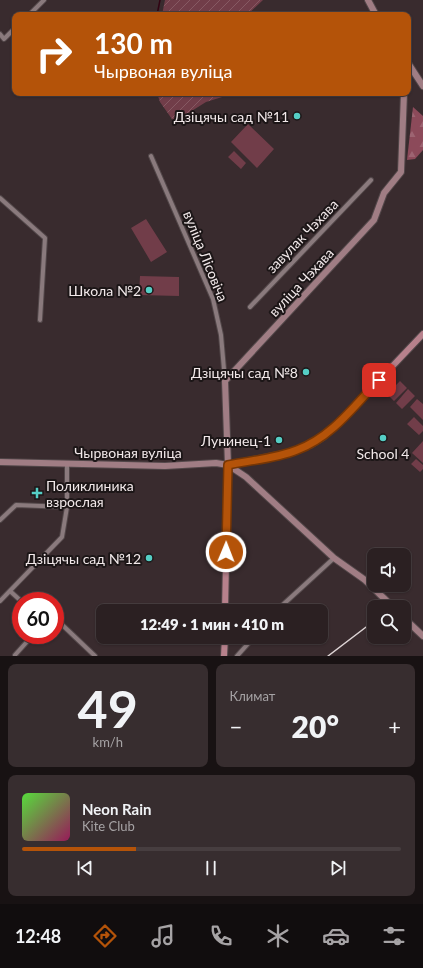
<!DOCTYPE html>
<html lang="ru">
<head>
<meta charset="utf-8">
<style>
  body { margin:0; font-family:Lato,sans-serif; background:#372d2f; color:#f1f3f6; height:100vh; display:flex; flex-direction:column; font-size:15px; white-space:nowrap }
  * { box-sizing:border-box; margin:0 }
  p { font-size:13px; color:#a6a3a5 }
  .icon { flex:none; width:22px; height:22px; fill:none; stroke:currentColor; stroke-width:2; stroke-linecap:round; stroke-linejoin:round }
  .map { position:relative; height:656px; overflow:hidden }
  .drawer { display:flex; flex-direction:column; gap:8px; padding:8px; background:#181213; flex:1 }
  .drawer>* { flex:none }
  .top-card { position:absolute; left:12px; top:12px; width:399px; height:84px; border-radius:8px; box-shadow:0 1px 3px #0004,0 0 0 1px #473e40; background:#b45309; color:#fff; overflow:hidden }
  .controls { position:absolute; left:367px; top:548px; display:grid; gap:8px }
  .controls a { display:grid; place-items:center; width:44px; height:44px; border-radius:8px; background:#2b2022; box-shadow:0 1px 3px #0004,0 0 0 1px #473e40; font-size:20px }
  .speed { position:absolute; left:12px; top:592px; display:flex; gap:8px; font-size:20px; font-weight:700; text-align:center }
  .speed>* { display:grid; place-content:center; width:52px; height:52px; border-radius:50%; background:#2b2022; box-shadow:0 1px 3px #0004,0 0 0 1px #473e40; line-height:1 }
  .speed .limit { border:6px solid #d22; background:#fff; color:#111 }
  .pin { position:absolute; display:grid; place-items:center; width:34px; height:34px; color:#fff; margin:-17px; border-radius:8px; box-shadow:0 2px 6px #0006 }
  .me { position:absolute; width:44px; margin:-22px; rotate:1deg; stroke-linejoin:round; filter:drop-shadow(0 0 3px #0008) }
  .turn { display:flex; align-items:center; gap:14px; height:84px; padding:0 16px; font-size:18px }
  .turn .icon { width:52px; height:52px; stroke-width:2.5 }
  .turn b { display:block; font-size:28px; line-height:34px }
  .big { font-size:30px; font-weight:800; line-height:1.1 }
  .drawer .tile { flex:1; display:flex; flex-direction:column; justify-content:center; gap:6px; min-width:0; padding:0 14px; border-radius:8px; background:#372d2f }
  .drawer .dial { align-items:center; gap:0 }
  .dial b { font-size:52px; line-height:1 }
  .song { display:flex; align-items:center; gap:12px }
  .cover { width:48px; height:48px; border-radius:6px; background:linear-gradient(135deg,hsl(110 70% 55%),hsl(330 70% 35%)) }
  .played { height:4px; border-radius:2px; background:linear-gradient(90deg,#b45309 30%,#473e40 30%) }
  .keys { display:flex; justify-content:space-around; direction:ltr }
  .heat { display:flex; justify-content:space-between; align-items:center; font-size:22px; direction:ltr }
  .drawer .tiles { flex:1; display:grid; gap:8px; grid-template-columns:1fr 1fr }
  .tile:last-child { grid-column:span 2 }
  .trip { position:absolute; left:96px; top:604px; width:232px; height:40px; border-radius:8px; background:#2b2022; box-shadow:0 1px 3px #0004,0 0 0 1px #473e40; font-weight:800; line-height:40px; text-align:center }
  .tabs { display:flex; height:64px; justify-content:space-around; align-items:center; background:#110d0e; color:#a6a3a5 }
  .tabs .icon { width:28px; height:28px }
  .tabs .selected { color:#b45309 }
  .tabs b { font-size:18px; color:#f1f3f6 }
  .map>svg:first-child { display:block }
  .forest { fill:url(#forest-firs) }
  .garden { fill:url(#garden-furrows) }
  .pitch { fill:#713d49 }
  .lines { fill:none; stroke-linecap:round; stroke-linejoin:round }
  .stream { stroke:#310413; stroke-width:1.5 }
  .street-casing { stroke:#524749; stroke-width:6 }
  .secondary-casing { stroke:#524749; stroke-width:8 }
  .primary-casing { stroke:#524749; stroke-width:8 }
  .street { stroke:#8a7a7d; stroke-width:4 }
  .secondary { stroke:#a07d84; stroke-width:6 }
  .primary { stroke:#b7818c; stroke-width:6 }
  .rail { stroke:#ddd4d5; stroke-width:1.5 }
  .route-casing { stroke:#753606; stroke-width:10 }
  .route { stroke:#b45309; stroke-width:7 }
  .poi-dot { fill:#55cec5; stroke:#1c1617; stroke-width:1.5 }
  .labels { text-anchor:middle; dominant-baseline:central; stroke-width:4; stroke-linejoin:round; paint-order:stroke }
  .poi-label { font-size:14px; fill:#f2e9ea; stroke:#1c1617; text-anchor:end }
  .street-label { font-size:14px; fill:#f2e9ea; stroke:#1c1617 }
</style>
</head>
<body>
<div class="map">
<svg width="423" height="656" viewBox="0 0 423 656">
  <defs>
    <pattern id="forest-firs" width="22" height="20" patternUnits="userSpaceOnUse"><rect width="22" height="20" fill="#8c4a5a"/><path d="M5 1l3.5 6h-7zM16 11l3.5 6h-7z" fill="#9d6472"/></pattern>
    <pattern id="garden-furrows" width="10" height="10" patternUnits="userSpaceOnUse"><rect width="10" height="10" fill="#713d49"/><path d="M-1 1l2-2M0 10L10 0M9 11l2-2" fill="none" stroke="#865963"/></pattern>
  </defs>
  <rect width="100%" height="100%" fill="#392b2e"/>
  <path class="forest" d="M413,107L423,116V150L415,159L407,160Z"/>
  <path class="garden" d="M165,0H263L247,15H162Z
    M157,93H235L206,102L174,122L160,102Z"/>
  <path class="pitch" d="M248,124L274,149L257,168L231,142Z
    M234,151L246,163L241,169L228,157Z
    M146,219L167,252L151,262L131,228Z
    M140,276L179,277V296L139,295Z
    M400,381L407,388L394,401L387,394Z
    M408,389L415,396L402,409L396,403Z
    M417,399L423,404V420L410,407Z
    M414,417L423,426V431L419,435L407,424Z
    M423,441V463L412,453Z
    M416,459L423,465V469L420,472L411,464Z"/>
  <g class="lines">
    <path class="stream" d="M157,15L160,0"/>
    <defs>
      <path id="street" d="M29,15L44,0
        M0,34L4,39L15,28
        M151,156L213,299L221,335L225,381
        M0,198L45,238L40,320
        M250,307L371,180
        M0,520L16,505L67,507
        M10,591L21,601
        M0,601L62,537L67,507V464
        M276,611L334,558
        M55,618L95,656
        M15,655L33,635
        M237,656L254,637"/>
      <path id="secondary" d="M368,0L376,15
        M408,63L423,86
        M0,462L165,466L216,463L228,465L246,477L334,558L365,580L393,607
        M228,465L225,381L374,220L384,193L401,172L404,93
        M404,618L423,636"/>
      <path id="primary" d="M225,611L228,465L288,453L310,445L323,437L347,414L423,334
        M224,656L225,637"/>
    </defs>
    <use href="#street" class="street-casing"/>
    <use href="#secondary" class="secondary-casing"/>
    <use href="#primary" class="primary-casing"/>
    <use href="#street" class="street"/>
    <use href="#secondary" class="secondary"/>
    <use href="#primary" class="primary"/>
    <path class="rail" d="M328,656L374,621"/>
  </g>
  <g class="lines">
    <defs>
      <path id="route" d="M226,552L228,465C251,460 275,459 297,450C332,437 354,406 379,380"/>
    </defs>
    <use href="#route" class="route-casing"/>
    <use href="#route" class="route"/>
  </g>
  <g class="poi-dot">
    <circle cx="297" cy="116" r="4"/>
    <circle cx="149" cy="290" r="4"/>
    <circle cx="306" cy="372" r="4"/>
    <circle cx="383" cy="438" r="4"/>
    <circle cx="279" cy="440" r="4"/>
    <path d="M35 487h4v4h4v4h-4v4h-4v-4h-4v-4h4z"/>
    <circle cx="149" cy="558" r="4"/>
  </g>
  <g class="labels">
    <g class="poi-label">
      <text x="289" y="116">Дзіцячы сад №11</text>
      <text x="141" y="290">Школа №2</text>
      <text x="298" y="372">Дзіцячы сад №8</text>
      <text x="271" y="440">Лунинец-1</text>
      <text x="383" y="453" text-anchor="middle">School 4</text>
      <text x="46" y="485" text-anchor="start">Поликлиника<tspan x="46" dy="16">взрослая</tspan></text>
      <text x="141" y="558">Дзіцячы сад №12</text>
    </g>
    <g class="street-label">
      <text transform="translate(302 236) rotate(-46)">завулак Чэхава</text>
      <text transform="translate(206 256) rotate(68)">вуліца Лісовіча</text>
      <text transform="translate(301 282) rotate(-47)">вуліца Чэхава</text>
      <text x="128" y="452">Чырвоная вуліца</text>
    </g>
  </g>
</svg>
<div class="controls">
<a><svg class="icon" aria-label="sound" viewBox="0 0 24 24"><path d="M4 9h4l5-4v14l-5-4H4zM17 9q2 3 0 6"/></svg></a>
<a><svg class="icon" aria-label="search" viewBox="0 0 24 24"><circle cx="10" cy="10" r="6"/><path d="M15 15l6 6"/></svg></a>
</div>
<div class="speed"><div class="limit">60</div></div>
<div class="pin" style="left:379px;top:380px;background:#d93025"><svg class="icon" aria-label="arrive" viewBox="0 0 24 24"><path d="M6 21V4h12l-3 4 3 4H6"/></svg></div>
<svg class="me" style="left:226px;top:552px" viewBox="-20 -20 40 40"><circle r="17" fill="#b45309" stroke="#fff" stroke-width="3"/><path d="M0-11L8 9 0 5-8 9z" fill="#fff"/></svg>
<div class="trip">12:49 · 1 мин · 410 m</div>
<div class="top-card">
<div class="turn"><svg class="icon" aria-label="right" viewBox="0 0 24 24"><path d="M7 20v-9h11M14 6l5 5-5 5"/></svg><div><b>130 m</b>Чырвоная вуліца</div></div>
</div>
</div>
<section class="drawer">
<div class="tiles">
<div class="tile dial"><b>49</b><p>km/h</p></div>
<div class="tile"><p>Климат</p>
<div class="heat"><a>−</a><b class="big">20°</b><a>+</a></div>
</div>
<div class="tile">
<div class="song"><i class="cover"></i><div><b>Neon Rain</b><p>Kite Club</p></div></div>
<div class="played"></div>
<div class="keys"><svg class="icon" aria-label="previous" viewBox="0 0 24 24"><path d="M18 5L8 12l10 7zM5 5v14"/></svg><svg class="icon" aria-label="pause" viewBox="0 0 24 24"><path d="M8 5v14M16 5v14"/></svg><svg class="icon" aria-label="next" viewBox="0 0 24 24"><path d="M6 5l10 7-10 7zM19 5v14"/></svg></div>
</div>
</div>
</section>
<nav class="tabs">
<b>12:48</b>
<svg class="icon selected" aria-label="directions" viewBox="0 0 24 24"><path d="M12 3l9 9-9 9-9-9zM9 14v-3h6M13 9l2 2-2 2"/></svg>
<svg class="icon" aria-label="music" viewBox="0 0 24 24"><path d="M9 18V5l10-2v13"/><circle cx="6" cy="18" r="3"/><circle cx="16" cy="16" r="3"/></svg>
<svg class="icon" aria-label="phone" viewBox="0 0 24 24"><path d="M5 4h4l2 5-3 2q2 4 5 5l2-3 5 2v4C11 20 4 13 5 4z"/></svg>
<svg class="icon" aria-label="climate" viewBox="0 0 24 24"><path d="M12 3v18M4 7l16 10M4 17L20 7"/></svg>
<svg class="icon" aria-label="car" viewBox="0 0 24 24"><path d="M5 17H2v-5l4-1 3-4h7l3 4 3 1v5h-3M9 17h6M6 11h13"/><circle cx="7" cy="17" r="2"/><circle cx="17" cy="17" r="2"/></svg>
<svg class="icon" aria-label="filters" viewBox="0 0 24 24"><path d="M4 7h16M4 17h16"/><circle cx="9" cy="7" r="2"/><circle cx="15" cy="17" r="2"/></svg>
</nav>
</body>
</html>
